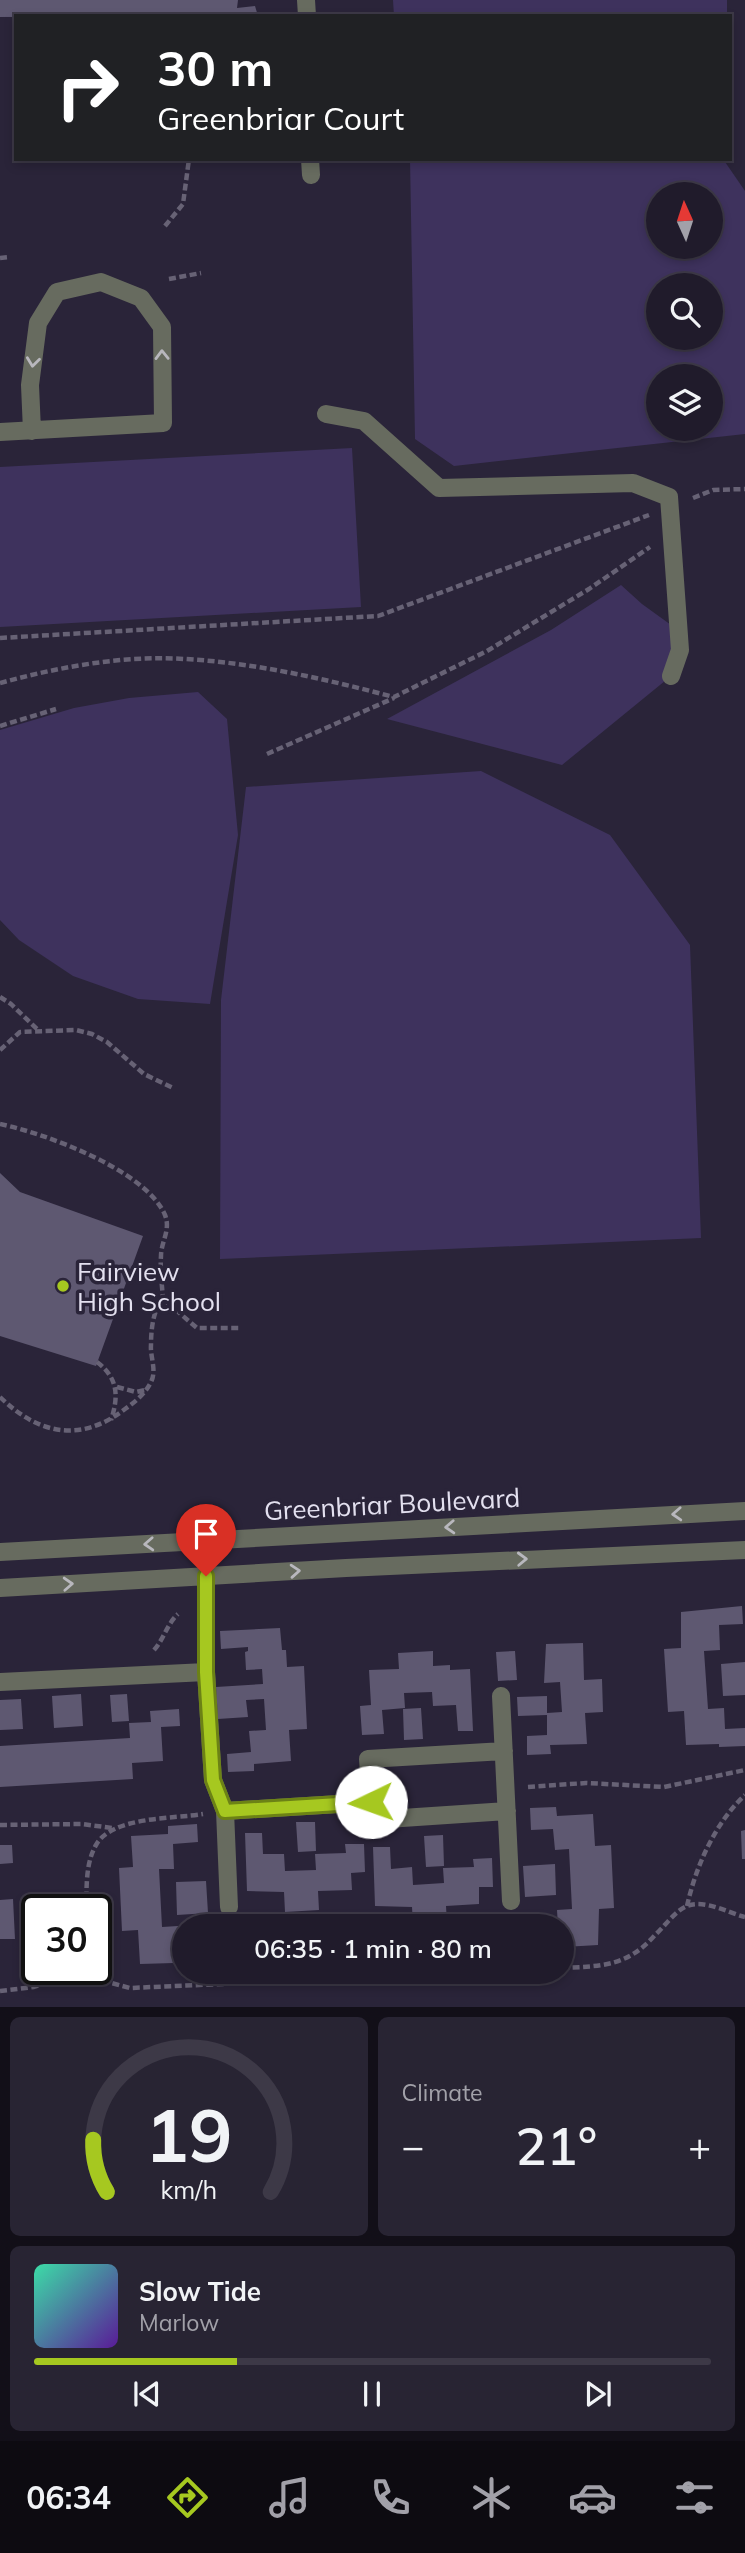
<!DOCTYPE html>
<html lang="en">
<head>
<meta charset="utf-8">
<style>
  body { margin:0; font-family:Mulish,sans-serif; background:#282433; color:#f1f3f6; height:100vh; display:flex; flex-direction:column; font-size:26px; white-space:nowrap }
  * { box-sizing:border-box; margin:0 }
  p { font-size:23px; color:#a2a1a9 }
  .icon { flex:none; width:38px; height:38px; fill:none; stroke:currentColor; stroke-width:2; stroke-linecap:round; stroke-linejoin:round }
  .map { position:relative; height:2007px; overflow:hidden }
  .sheet { display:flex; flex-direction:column; gap:10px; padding:10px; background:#120f18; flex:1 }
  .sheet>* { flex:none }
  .banner { position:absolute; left:14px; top:14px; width:718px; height:147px; border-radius:0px; box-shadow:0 4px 10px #0003,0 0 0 2px #3d3947; background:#202124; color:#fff; overflow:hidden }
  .needle { width:46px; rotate:357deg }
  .fabs { position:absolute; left:646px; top:182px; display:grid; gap:14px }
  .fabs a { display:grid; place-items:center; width:77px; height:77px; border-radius:50%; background:#201b2b; box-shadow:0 4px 10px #0003,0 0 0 2px #3d3947; font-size:35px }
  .speed { position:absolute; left:21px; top:1894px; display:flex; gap:14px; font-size:35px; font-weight:700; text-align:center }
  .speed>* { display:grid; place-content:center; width:91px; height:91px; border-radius:50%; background:#201b2b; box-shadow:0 4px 10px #0003,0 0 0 2px #3d3947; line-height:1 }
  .speed .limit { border:4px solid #111; border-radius:10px; background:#fff; color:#111 }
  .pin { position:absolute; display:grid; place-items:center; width:60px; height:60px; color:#fff; margin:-72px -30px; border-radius:50% 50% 50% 0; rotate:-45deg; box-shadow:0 0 7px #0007 }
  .pin .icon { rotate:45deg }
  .me { position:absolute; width:77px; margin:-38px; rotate:267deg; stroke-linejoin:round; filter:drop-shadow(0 0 5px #0008) }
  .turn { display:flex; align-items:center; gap:24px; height:147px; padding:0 28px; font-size:32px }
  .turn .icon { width:91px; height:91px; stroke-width:2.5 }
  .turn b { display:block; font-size:49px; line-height:60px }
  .big { font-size:52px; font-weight:600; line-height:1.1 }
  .sheet .card { flex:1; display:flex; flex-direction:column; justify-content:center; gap:10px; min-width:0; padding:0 24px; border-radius:10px; background:#282433 }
  .sheet .dial { align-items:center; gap:0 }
  .dial svg { height:182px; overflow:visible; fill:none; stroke:#3d3947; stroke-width:7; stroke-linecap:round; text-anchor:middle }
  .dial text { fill:#f1f3f6; stroke:none }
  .song { display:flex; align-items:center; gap:21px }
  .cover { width:84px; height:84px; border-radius:10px; background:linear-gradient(135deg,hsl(160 70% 55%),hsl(270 70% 35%)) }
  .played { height:7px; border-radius:4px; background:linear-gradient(90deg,#a6c820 30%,#3d3947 30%) }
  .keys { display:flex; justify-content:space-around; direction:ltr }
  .heat { display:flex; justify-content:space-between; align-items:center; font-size:38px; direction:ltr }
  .sheet .tiles { flex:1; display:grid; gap:10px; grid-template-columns:1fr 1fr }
  .card:last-child { grid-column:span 2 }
  .trip { position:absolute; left:172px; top:1914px; width:402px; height:70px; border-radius:35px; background:#201b2b; box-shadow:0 4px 10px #0003,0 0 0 2px #3d3947; font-weight:600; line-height:70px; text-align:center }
  .dock { display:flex; height:112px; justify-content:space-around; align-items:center; background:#0d0b11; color:#a2a1a9 }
  .dock .icon { width:49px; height:49px }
  .dock .selected { color:#a6c820 }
  .dock b { font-size:32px; color:#f1f3f6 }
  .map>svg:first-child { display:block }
  .green { fill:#3e325d; fill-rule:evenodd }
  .building { fill:#5e5871 }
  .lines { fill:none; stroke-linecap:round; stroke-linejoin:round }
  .path { stroke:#676275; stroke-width:4.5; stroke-dasharray:7 3.5; stroke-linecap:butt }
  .minor { stroke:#676b5f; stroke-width:18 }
  .oneway { stroke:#b8b7bd }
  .route-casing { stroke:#6c8215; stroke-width:18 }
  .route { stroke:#a6c820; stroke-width:12 }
  .poi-dot { fill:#a6c820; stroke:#2a2439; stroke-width:2.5 }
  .labels { text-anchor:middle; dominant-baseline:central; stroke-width:7; stroke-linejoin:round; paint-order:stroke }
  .poi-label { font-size:26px; fill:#e3e0ef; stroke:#2a2439; text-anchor:start }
  .street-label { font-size:26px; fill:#e3e0ef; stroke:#2a2439 }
</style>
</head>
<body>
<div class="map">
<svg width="745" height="2007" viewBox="0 0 745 2007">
  <rect width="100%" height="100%" fill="#2a2439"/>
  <path class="green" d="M393,0H727V12L660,16H394Z
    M410,159H723L745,191V434L454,466L415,439ZM658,194H710V247H658ZM658,285H710V338H658ZM658,376H710V429H658Z
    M352,448L361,607L0,627V467Z
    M621,585L642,604L678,630L671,676L562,765L387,719L551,630Z
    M198,692L227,719L238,835L210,1004L138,999L73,976L19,940L0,920V730L74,708L129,698Z
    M481,771L610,835L690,945L701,1238L220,1259L221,1000L246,787Z"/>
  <path class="building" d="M0,0H238L237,8L255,6L258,16L0,17Z
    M0,1173L20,1192L143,1236L96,1366L0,1336Z
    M742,1606L743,1624L719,1625L720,1650L704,1651L708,1709L724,1708L725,1729L745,1728V1746L719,1747V1744L686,1745L684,1711L668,1712L664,1649L681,1648V1612Z
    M280,1628L282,1650H286L287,1667L304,1666L307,1729L289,1730L291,1761L254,1764V1771L228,1772L227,1754L251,1752L249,1731L266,1730L264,1699L246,1700L248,1717L218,1719L216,1687L263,1684L262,1669L246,1670L245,1652L248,1651V1647L221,1649L220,1631Z
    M583,1643L584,1680L602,1679L603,1712L585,1713L587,1744L550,1745L551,1754L527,1755V1736L547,1735V1715L518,1716L517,1697L547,1696V1713L562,1712L560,1682L544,1683L546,1644Z
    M433,1651V1666L450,1665V1670L470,1669L473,1731H458L456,1705L433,1706L432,1692L404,1693L405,1708L382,1710L384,1734L362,1735L360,1706L371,1705L369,1670L399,1669L398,1653Z
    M515,1651L517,1680L498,1681L496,1652Z
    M745,1662V1695L723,1696L721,1664Z
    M81,1694L83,1726L54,1728L52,1696Z
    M127,1694L129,1721L112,1722L110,1695Z
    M21,1699L23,1729L0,1730V1700Z
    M421,1708L423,1739L404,1740L403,1709Z
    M179,1709L180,1726L161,1727L163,1761L132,1763L133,1779L0,1787V1746L130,1738L129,1723L151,1722L150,1711Z
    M556,1807L557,1816L593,1814L595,1846L611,1845L614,1908L599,1909L598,1945L564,1947L563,1927H558L557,1910L572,1909L569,1849L555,1850L553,1829L531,1830L530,1808Z
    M296,1822H315L316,1851L298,1852Z
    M197,1824L198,1842L173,1844L174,1869H159L162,1927L178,1926L179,1948H174V1963L140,1964L138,1930L122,1931L119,1868L133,1867L131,1836L168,1834V1826Z
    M745,1830V1859H742L741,1831Z
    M245,1833H262L263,1854H284L285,1871L316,1870L315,1854L346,1853L345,1844H364L365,1872L351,1873L352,1890L318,1891L319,1910L285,1912L284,1892L247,1891Z
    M443,1835L444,1866L426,1867L424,1836Z
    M0,1845H12L13,1863L0,1864Z
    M373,1847H390L391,1869L412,1867L413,1885L444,1883L443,1868L474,1867L473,1859L492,1858L493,1887H479V1904L446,1906L447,1924L413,1926L412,1907L375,1906Z
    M555,1864L556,1895L525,1897L523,1866Z
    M206,1881L208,1913L177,1915L176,1882Z
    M13,1899L15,1939H0V1900Z
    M528,1918L529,1927H509V1919Z"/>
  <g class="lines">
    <path class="path" d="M165,226L183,204L189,159
      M0,258L10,257
      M169,279L201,273
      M693,498L713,490L745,489
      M0,638L378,616L649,515
      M0,683C59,667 123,655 185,659C256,663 325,679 394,697L487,651L589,589L650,547
      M0,726L56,709
      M267,754L394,698
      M0,997L11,1004L39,1031
      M0,1050L20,1032L76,1030L92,1034L107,1042L144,1074L173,1088
      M0,1124C44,1133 146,1170 165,1215C171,1230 161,1242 161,1256C160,1270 162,1285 163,1299L197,1328H239
      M97,1362C118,1378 119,1396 111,1420
      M117,1387L136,1392L145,1390
      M0,1397C39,1435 81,1443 125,1409C135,1402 145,1394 151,1382C157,1370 150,1357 151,1345C151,1330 153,1309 163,1299
      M154,1650C164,1639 167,1624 178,1614
      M528,1787L586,1783L664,1787L745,1770
      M0,1825L82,1824L112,1828
      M687,1906C696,1866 715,1823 745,1795
      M86,1909C87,1888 85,1864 96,1845C112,1816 174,1819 203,1814
      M562,1968C601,1966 627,1967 655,1935C664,1927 676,1910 687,1906C704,1899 729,1913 745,1917
      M59,1978L67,1969
      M0,1991L34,1987L59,1978L82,1975L130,1988L245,1983L272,1972"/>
    <path class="minor" d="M306,0L307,16
      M310,159L311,175
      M326,414L364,421L439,488L633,483L669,497L680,650L671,676
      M0,432L163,423L162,327L141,298L101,282L57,292L38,323L30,385L32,431
      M0,1552L745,1511
      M206,1576V1672L213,1780L225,1811L229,1907
      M0,1588L346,1568L745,1550
      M0,1682L206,1672
      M501,1696L511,1901
      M371,1802L368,1759L504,1751
      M225,1811L371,1802L372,1820L507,1811"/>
  </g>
  <defs><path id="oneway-chevron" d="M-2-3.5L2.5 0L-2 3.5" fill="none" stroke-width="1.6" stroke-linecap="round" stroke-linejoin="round" transform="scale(1.75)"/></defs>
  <g class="oneway">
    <use href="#oneway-chevron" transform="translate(162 355) rotate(-91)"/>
    <use href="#oneway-chevron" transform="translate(33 362) rotate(97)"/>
    <use href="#oneway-chevron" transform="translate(677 1514) rotate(177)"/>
    <use href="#oneway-chevron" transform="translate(450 1527) rotate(177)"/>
    <use href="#oneway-chevron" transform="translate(149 1544) rotate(177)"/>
    <use href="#oneway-chevron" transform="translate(522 1559) rotate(-2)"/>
    <use href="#oneway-chevron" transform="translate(295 1571) rotate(-4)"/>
    <use href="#oneway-chevron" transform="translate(68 1584) rotate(-3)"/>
  </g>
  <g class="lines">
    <defs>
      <path id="route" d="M206,1576V1672L213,1780L225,1811L371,1802"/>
    </defs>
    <use href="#route" class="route-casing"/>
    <use href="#route" class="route"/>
  </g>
  <circle class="poi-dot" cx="63" cy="1286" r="7"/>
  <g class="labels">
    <g class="poi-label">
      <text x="77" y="1271">Fairview<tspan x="77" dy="30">High School</tspan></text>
    </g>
    <g class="street-label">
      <text transform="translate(392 1504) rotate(-3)">Greenbriar Boulevard</text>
    </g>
  </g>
</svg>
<div class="fabs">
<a><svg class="needle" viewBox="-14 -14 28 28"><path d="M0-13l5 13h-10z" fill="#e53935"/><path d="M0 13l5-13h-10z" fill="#a2a1a9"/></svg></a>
<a><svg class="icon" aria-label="search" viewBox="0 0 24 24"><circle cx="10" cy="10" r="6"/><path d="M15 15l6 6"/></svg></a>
<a><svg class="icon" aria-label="layers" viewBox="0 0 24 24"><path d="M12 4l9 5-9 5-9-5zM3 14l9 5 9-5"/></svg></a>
</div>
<div class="speed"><div class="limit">30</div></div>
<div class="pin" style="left:206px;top:1576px;background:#d93025"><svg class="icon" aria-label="arrive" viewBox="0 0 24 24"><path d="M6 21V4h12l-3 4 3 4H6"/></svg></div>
<svg class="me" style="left:371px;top:1802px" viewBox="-20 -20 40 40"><circle r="19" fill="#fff"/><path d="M0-13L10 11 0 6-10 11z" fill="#a6c820"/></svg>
<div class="trip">06:35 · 1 min · 80 m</div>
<div class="banner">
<div class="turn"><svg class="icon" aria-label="right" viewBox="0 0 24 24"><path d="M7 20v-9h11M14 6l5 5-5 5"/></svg><div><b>30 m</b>Greenbriar Court</div></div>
</div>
</div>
<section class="sheet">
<div class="tiles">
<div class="card dial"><svg viewBox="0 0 100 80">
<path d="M14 69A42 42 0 1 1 86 69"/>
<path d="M14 69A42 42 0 0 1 8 46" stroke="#a6c820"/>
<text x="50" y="56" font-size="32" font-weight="700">19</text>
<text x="50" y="72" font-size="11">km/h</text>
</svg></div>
<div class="card"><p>Climate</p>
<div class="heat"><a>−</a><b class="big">21°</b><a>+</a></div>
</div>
<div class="card">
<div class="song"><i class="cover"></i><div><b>Slow Tide</b><p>Marlow</p></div></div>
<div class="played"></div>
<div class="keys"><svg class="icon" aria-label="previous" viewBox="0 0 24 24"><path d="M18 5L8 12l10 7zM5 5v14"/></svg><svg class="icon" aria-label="pause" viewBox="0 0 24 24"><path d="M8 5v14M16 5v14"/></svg><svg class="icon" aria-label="next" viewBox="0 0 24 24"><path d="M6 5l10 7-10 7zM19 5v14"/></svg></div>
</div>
</div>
</section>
<nav class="dock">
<b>06:34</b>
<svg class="icon selected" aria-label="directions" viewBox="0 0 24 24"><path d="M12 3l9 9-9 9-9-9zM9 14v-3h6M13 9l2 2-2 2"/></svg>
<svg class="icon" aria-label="music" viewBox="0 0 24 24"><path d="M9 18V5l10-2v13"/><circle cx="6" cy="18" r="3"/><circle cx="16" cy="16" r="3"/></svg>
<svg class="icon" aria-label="phone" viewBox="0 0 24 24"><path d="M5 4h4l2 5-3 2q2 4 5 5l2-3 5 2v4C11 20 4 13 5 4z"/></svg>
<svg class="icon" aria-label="climate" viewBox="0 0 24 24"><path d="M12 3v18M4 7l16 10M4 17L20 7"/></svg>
<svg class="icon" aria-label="car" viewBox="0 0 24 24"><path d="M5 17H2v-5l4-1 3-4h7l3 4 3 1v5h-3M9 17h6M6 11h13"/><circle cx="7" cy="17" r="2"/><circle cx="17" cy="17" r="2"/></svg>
<svg class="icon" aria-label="filters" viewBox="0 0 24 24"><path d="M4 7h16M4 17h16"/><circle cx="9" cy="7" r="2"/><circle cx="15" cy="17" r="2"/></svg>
</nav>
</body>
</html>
